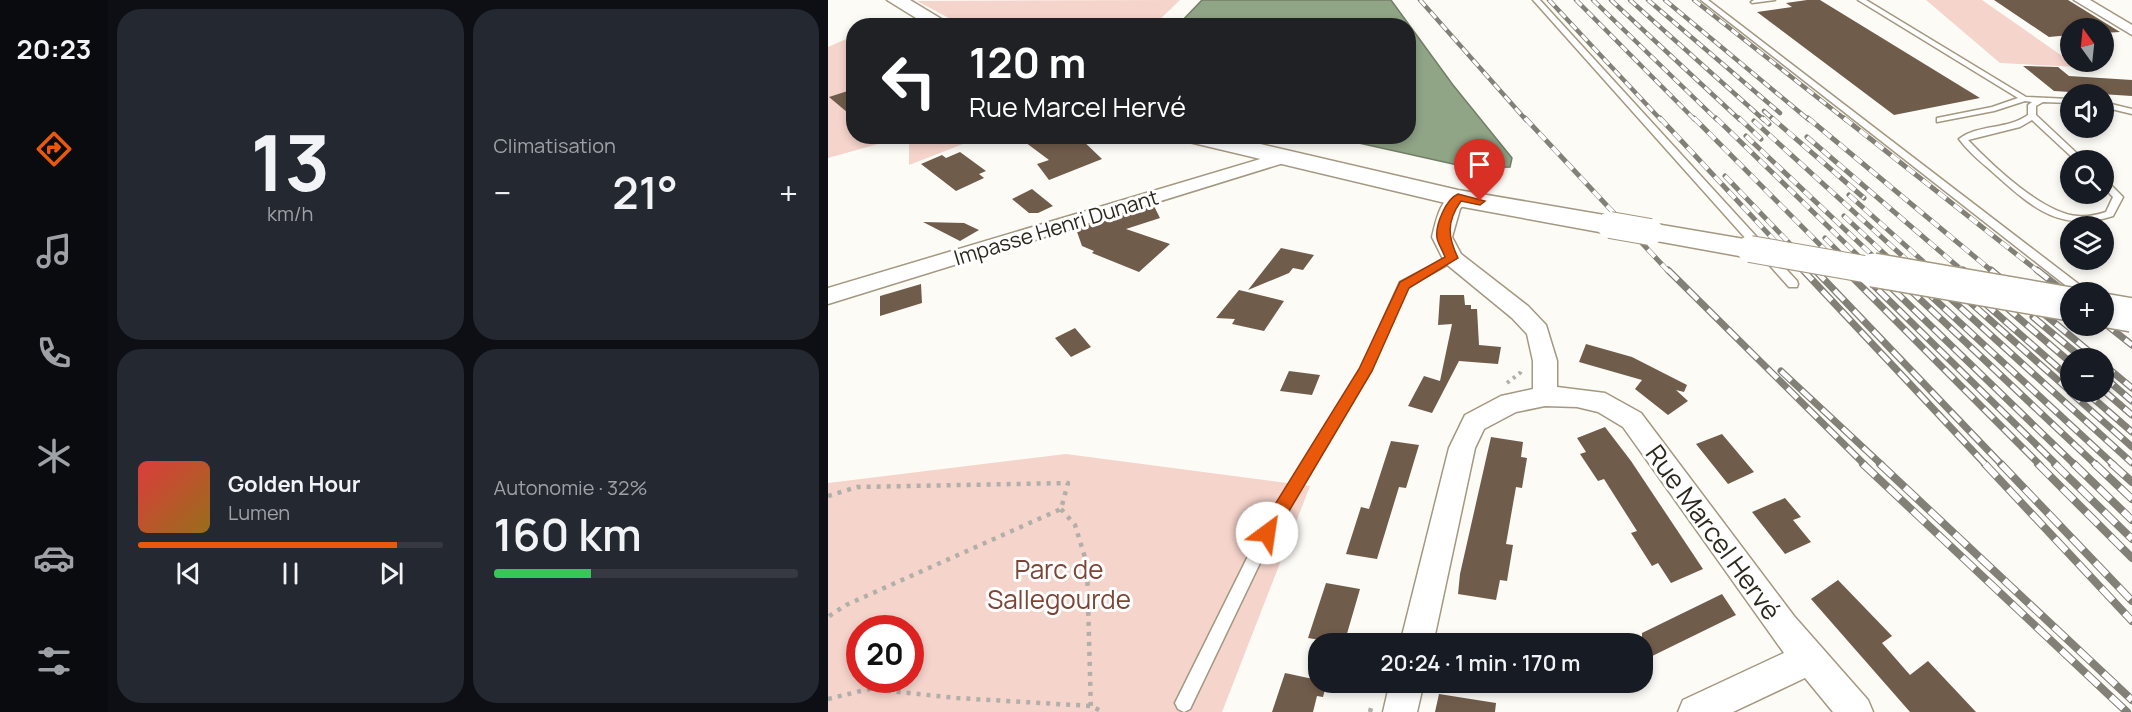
<!DOCTYPE html>
<html lang="fr">
<head>
<meta charset="utf-8">
<style>
  body { margin:0; font-family:Manrope,sans-serif; background:#242831; color:#f1f3f6; height:100vh; display:flex; flex-direction:column; font-size:22px; white-space:nowrap }
  * { box-sizing:border-box; margin:0 }
  p { font-size:20px; color:#9ea1a6 }
  .icon { flex:none; width:33px; height:33px; fill:none; stroke:currentColor; stroke-width:2; stroke-linecap:round; stroke-linejoin:round }
  .map { position:relative; flex:1; overflow:hidden }
  .details { display:flex; flex-direction:column; gap:9px; padding:9px; background:#0d0f14; width:720px }
  .details>* { flex:none }
  .hud { position:absolute; left:18px; top:18px; width:570px; height:126px; border-radius:24px; box-shadow:0 3px 9px #0003; background:#202124; color:#fff; overflow:hidden }
  .needle { width:39px; rotate:345deg }
  .controls { position:absolute; left:1232px; top:18px; display:grid; gap:12px }
  .controls a { display:grid; place-items:center; width:54px; height:54px; border-radius:50%; background:#171b24; box-shadow:0 3px 9px #0003; font-size:30px }
  .speed { position:absolute; left:18px; top:615px; display:flex; gap:12px; font-size:30px; font-weight:700; text-align:center }
  .speed>* { display:grid; place-content:center; width:78px; height:78px; border-radius:50%; background:#171b24; box-shadow:0 3px 9px #0003; line-height:1 }
  .speed .limit { border:9px solid #d22; background:#fff; color:#111 }
  .pin { position:absolute; display:grid; place-items:center; width:51px; height:51px; color:#fff; margin:-62px -26px; border-radius:50% 50% 50% 0; rotate:-45deg; box-shadow:0 0 6px #0007 }
  .pin .icon { rotate:45deg }
  .me { position:absolute; width:66px; margin:-33px; rotate:31deg; stroke-linejoin:round; filter:drop-shadow(0 0 4px #0008) }
  .turn { display:flex; align-items:center; gap:21px; height:126px; padding:0 24px; font-size:27px }
  .turn .icon { width:78px; height:78px; stroke-width:2.5 }
  .turn b { display:block; font-size:42px; line-height:51px }
  .big { font-size:45px; font-weight:600; line-height:1.1 }
  .details .tile { flex:1; display:flex; flex-direction:column; justify-content:center; gap:9px; min-width:0; padding:0 21px; border-radius:24px; background:#242831 }
  .details .dial { align-items:center; gap:0 }
  .dial b { font-size:78px; line-height:1 }
  .song { display:flex; align-items:center; gap:18px }
  .cover { width:72px; height:72px; border-radius:9px; background:linear-gradient(135deg,hsl(0 70% 55%),hsl(40 70% 35%)) }
  .played { height:6px; border-radius:3px; background:linear-gradient(90deg,#ea580c 85%,#363941 85%) }
  .keys { display:flex; justify-content:space-around; direction:ltr }
  .heat { display:flex; justify-content:space-between; align-items:center; font-size:33px; direction:ltr }
  .charge { height:9px; border-radius:4px; background:linear-gradient(90deg,#34c759 32%,#363941 0) }
  .details .tiles { flex:1; display:grid; gap:9px; grid-template-columns:repeat(2,1fr) }
  .trip { position:absolute; left:480px; top:633px; width:345px; height:60px; border-radius:24px; background:#171b24; box-shadow:0 3px 9px #0003; font-weight:600; line-height:60px; text-align:center }
  main { display:flex; flex:1; min-height:0 }
  .menu { display:flex; flex-direction:column; width:108px; justify-content:space-around; align-items:center; background:#090b0e; color:#9ea1a6 }
  .menu .icon { width:42px; height:42px }
  .menu .on { color:#ea580c }
  .menu b { font-size:27px; color:#f1f3f6 }
  .map>svg:first-child { display:block }
  .green { fill:#f5d4cb; fill-rule:evenodd }
  .water { fill:#90a486; stroke:#727f67; stroke-width:1.5 }
  .building { fill:#705c4b }
  .lines { fill:none; stroke-linecap:round; stroke-linejoin:round }
  .lane-casing { stroke:#a39880; stroke-width:3 }
  .street-casing { stroke:#a39880; stroke-width:3 }
  .secondary-casing { stroke:#a39880; stroke-width:3 }
  .path-far1 { stroke:#b1afa8; stroke-width:4; stroke-dasharray:3 4.5; stroke-linecap:butt }
  .path { stroke:#b1afa8; stroke-width:4.5; stroke-dasharray:4 6; stroke-linecap:butt }
  .lane { fill:#fff; fill-rule:evenodd }
  .street { fill:#fff; fill-rule:evenodd }
  .secondary { fill:#fff; fill-rule:evenodd }
  .rail-far3-casing { stroke:#838078; stroke-width:4.5 }
  .rail-far2-casing { stroke:#838078; stroke-width:5 }
  .rail-far1-casing { stroke:#838078; stroke-width:7 }
  .rail-casing { stroke:#838078; stroke-width:8 }
  .rail-far3 { stroke:#fff; stroke-width:3; stroke-dasharray:8; stroke-linecap:butt }
  .rail-far2 { stroke:#fff; stroke-width:4; stroke-dasharray:10; stroke-linecap:butt }
  .rail-far1 { stroke:#fff; stroke-width:4.5; stroke-dasharray:14; stroke-linecap:butt }
  .rail { stroke:#fff; stroke-width:6; stroke-dasharray:17; stroke-linecap:butt }
  .secondary-bridge-far1-casing { stroke:#a39880; stroke-width:28; stroke-linecap:butt }
  .secondary-bridge-casing { stroke:#a39880; stroke-width:36; stroke-linecap:butt }
  .secondary-bridge-far1 { stroke:#fff; stroke-width:26 }
  .secondary-bridge { stroke:#fff; stroke-width:33 }
  .route { fill:#ea580c; stroke:#983908; stroke-width:1.5 }
  .labels { text-anchor:middle; dominant-baseline:central; stroke-width:6; stroke-linejoin:round; paint-order:stroke }
  .street-label { font-size:21px; fill:#2c281e; stroke:#fff }
  .near-street-label { font-size:26px; fill:#2c281e; stroke:#fff }
  .near-park-label { font-size:26px; fill:#7c4536; stroke:#fff }
</style>
</head>
<body>
<main>
<nav class="menu">
<b>20:23</b>
<svg class="icon on" aria-label="directions" viewBox="0 0 24 24"><path d="M12 3l9 9-9 9-9-9zM9 14v-3h6M13 9l2 2-2 2"/></svg>
<svg class="icon" aria-label="music" viewBox="0 0 24 24"><path d="M9 18V5l10-2v13"/><circle cx="6" cy="18" r="3"/><circle cx="16" cy="16" r="3"/></svg>
<svg class="icon" aria-label="phone" viewBox="0 0 24 24"><path d="M5 4h4l2 5-3 2q2 4 5 5l2-3 5 2v4C11 20 4 13 5 4z"/></svg>
<svg class="icon" aria-label="climate" viewBox="0 0 24 24"><path d="M12 3v18M4 7l16 10M4 17L20 7"/></svg>
<svg class="icon" aria-label="car" viewBox="0 0 24 24"><path d="M5 17H2v-5l4-1 3-4h7l3 4 3 1v5h-3M9 17h6M6 11h13"/><circle cx="7" cy="17" r="2"/><circle cx="17" cy="17" r="2"/></svg>
<svg class="icon" aria-label="filters" viewBox="0 0 24 24"><path d="M4 7h16M4 17h16"/><circle cx="9" cy="7" r="2"/><circle cx="15" cy="17" r="2"/></svg>
</nav>
<section class="details">
<div class="tiles">
<div class="tile dial"><b>13</b><p>km/h</p></div>
<div class="tile"><p>Climatisation</p>
<div class="heat"><a>−</a><b class="big">21°</b><a>+</a></div>
</div>
<div class="tile">
<div class="song"><i class="cover"></i><div><b>Golden Hour</b><p>Lumen</p></div></div>
<div class="played"></div>
<div class="keys"><svg class="icon" aria-label="previous" viewBox="0 0 24 24"><path d="M18 5L8 12l10 7zM5 5v14"/></svg><svg class="icon" aria-label="pause" viewBox="0 0 24 24"><path d="M8 5v14M16 5v14"/></svg><svg class="icon" aria-label="next" viewBox="0 0 24 24"><path d="M6 5l10 7-10 7zM19 5v14"/></svg></div>
</div>
<div class="tile"><p>Autonomie · 32%</p><b class="big">160 km</b><div class="charge"></div></div>
</div>
</section>
<div class="map">
<svg width="1304" height="712" viewBox="0 0 1304 712">
  <rect width="100%" height="100%" fill="#fdfbf6"/>
  <path class="green" d="M352,0L325,26L134,25L89,1Z
    M1098,0H1154L1250,67L1172,63Z
    M25,36L26,136L75,137L0,158V47Z
    M81,137V136L153,137L81,165Z
    M238,454L482,486L394,712H0V483ZM32,628H82V680H32Z"/>
  <path class="water" d="M374,0H563L625,85L684,158L682,167L643,168L504,137L580,136V26L350,25Z"/>
  <path class="building" d="M979,0H992L1152,98L1066,115L929,12L964,7L958,3Z
    M1166,0H1240L1292,32L1275,33V28H1242V35L1221,37Z
    M1195,66L1230,67L1241,76L1304,80V96L1226,91Z
    M26,89V118L1,97Z
    M189,136H250L274,159L221,180L209,164L221,160Z
    M132,152L158,171L151,174L156,178L128,191L93,164L114,155L118,158Z
    M204,189L225,206L210,213H201L184,199Z
    M326,206L332,218L298,229L342,244L311,272L264,253L266,251L254,246L248,229Z
    M95,222L136,223L151,230L132,241Z
    M453,248L486,255L475,270L465,268L461,273L420,290Z
    M93,284L94,303L52,316V296Z
    M411,290L456,301L436,331L404,324L407,319L388,318Z
    M612,295H636L637,305H643V309H649L651,345L673,347L670,364L631,361L604,413L580,406L596,376L612,381L624,324L610,325Z
    M247,328L263,347L243,357L227,338Z
    M758,344L804,357L859,385L856,392L848,390L860,401L840,415L807,389L814,380L751,362Z
    M461,371L492,375L484,395L452,391Z
    M777,427L803,461L875,569L843,583L830,563L824,566L803,533L809,531L776,479L770,481L752,454L758,452L749,438Z
    M894,434L926,472L900,484L868,444Z
    M663,437L695,442L693,457L699,458L694,488L688,487L678,544L685,545L679,581L672,580L668,600L630,594L632,574Z
    M563,441L591,445L578,488L571,487L549,559L518,554L533,507L541,509Z
    M957,498L973,517L965,520L983,542L957,554L924,512Z
    M1010,580L1064,636L1054,643L1082,675L1100,661L1148,712H1082L983,599Z
    M498,583L532,589L516,644L480,638Z
    M894,594L908,615L814,661V633Z
    M457,673L499,682L495,697L489,696L485,712H444Z
    M611,694L668,703L667,712H607Z"/>
  <g class="lines">
    <defs>
      <path id="lane" d="M705,0H712L969,281L970,284L969,287H961Z
        M873,0H880L1257,289L1258,292H1246Z
        M926,0H947L924,3L923,2Z
        M1030,0H1038L1198,97L1242,99V103L1215,102L1208,106V115L1256,160H1247L1204,120L1192,127L1140,140C1164,165 1215,214 1250,216C1260,217 1269,215 1278,212L1285,197L1275,187V179L1278,180L1295,197L1285,216C1234,232 1207,210 1170,177C1157,165 1142,154 1131,139C1150,124 1179,130 1200,115V105L1204,102L1197,101L1166,111L1109,122V118L1164,107L1190,98Z
        M1275,102L1304,109V114L1275,107Z
        M624,255L628,256L629,258L628,260L580,287L543,371L444,538L362,709L356,712L350,709L347,703L350,697L434,528L532,370L572,282Z"/>
      <path id="street" d="M1246,0H1262L1304,25V35Z
        M456,152L465,157L462,161L0,304V288Z
        M630,192L640,198L632,209L624,237L633,254L700,306L718,325L729,361V387L777,393L813,413L966,616L1040,700L1045,712H1005L977,678L905,712H850L855,700L956,653L795,427L770,412L749,407L717,406L688,412L656,429L647,448L605,644H572L621,448L637,415L673,396L705,389V361L699,334L684,318L617,263L604,237C608,221 612,197 630,192Z
        M562,682H596L589,712H555Z"/>
      <path id="secondary" d="M59,0H82L125,26H101Z
        M353,136H398L630,190L782,216L792,219L796,225L792,231L782,234L630,206L357,141Z
        M822,223L922,240L932,243L936,249L932,255L922,258L812,238L808,232L812,226Z"/>
    </defs>
    <use href="#lane" class="lane-casing"/>
    <use href="#street" class="street-casing"/>
    <use href="#secondary" class="secondary-casing"/>
    <path class="path-far1" d="M679,383L692,373L694,368"/>
    <path class="path" d="M0,496L29,487L240,483L233,509L18,605L0,617
      M233,509L247,525L259,564L263,712
      M0,699L41,689L129,698L263,706L275,712
      M542,712L544,704"/>
    <use href="#lane" class="lane"/>
    <use href="#street" class="street"/>
    <use href="#secondary" class="secondary"/>
    <defs>
      <path id="rail-far3" d="M592,0L698,120
        M721,0L833,120
        M748,0L867,120
        M765,0L889,120
        M783,0L912,120
        M802,0L936,120
        M820,0L952,113
        M837,0L981,120
        M866,0L1018,120
        M936,111L946,120"/>
      <path id="rail-far2" d="M697,118L841,272
        M832,118L976,272
        M866,118L1019,272
        M888,118L1047,272
        M911,118L933,139
        M935,118L941,124
        M944,118L1036,198
        M980,118L1165,272
        M1016,118L1211,272
        M926,121L1092,272
        M918,136L1062,272
        M979,137L1136,272
        M897,176L989,272
        M1021,195L1107,272
        M1016,216L1076,272
        M997,238L1031,272"/>
      <path id="rail-far1" d="M840,270L1037,465
        M975,270L1158,465
        M987,270L1174,465
        M1017,270L1212,465
        M1030,270L1229,465
        M1045,270L1247,465
        M1061,270L1268,465
        M1075,270L1286,465
        M1091,270L1304,463
        M1106,270L1242,391
        M1135,270L1242,362
        M1163,270L1269,358
        M1209,270L1242,296
        M1135,284L1242,378
        M1205,317L1254,358
        M1275,322L1304,345
        M1275,364L1304,388
        M953,371L1054,465
        M1275,376L1304,401
        M1275,390L1304,415
        M1242,392L1304,447
        M1258,392L1304,432"/>
      <path id="rail" d="M1035,464L1299,712
        M1052,464L1304,700
        M1157,464L1304,621
        M1173,464L1304,601
        M1210,464L1304,558
        M1227,464L1304,539
        M1246,464L1304,520
        M1267,464L1304,499
        M1284,464L1304,482"/>
    </defs>
    <use href="#rail-far3" class="rail-far3-casing"/>
    <use href="#rail-far2" class="rail-far2-casing"/>
    <use href="#rail-far1" class="rail-far1-casing"/>
    <use href="#rail" class="rail-casing"/>
    <use href="#rail-far3" class="rail-far3"/>
    <use href="#rail-far2" class="rail-far2"/>
    <use href="#rail-far1" class="rail-far1"/>
    <use href="#rail" class="rail"/>
    <defs>
      <path id="secondary-bridge-far1" d="M782,225L822,232
        M922,249L1053,272"/>
      <path id="secondary-bridge" d="M1045,270L1242,304
        M1275,310L1304,315"/>
    </defs>
    <use href="#secondary-bridge-far1" class="secondary-bridge-far1-casing"/>
    <use href="#secondary-bridge" class="secondary-bridge-casing"/>
    <use href="#secondary-bridge-far1" class="secondary-bridge-far1"/>
    <use href="#secondary-bridge" class="secondary-bridge"/>
  </g>
  <path class="route" d="M630,194L657,201L652,205L633,201C618,222 620,237 630,258L581,288L544,371L445,538L439,540L433,538L431,533L433,527L531,369L572,282L617,257C615,251 610,244 609,238C607,225 618,199 630,194Z"/>
  <g class="labels">
    <g class="street-label">
      <text transform="translate(228 227) rotate(-17)">Impasse Henri Dunant</text>
    </g>
    <g class="near-street-label">
      <text transform="translate(886 532) rotate(54)">Rue Marcel Hervé</text>
    </g>
    <g class="near-park-label">
      <text x="231" y="569">Parc de<tspan x="231" dy="30">Sallegourde</tspan></text>
    </g>
  </g>
</svg>
<div class="controls">
<a><svg class="needle" viewBox="-14 -14 28 28"><path d="M0-13l5 13h-10z" fill="#e53935"/><path d="M0 13l5-13h-10z" fill="#9ea1a6"/></svg></a>
<a><svg class="icon" aria-label="sound" viewBox="0 0 24 24"><path d="M4 9h4l5-4v14l-5-4H4zM17 9q2 3 0 6"/></svg></a>
<a><svg class="icon" aria-label="search" viewBox="0 0 24 24"><circle cx="10" cy="10" r="6"/><path d="M15 15l6 6"/></svg></a>
<a><svg class="icon" aria-label="layers" viewBox="0 0 24 24"><path d="M12 4l9 5-9 5-9-5zM3 14l9 5 9-5"/></svg></a>
<a>+</a>
<a>−</a>
</div>
<div class="speed"><div class="limit">20</div></div>
<div class="pin" style="left:652px;top:201px;background:#d93025"><svg class="icon" aria-label="arrive" viewBox="0 0 24 24"><path d="M6 21V4h12l-3 4 3 4H6"/></svg></div>
<svg class="me" style="left:439px;top:533px" viewBox="-20 -20 40 40"><circle r="19" fill="#fff"/><path d="M0-13L10 11 0 6-10 11z" fill="#ea580c"/></svg>
<div class="trip">20:24 · 1 min · 170 m</div>
<div class="hud">
<div class="turn"><svg class="icon" aria-label="left" viewBox="0 0 24 24"><path d="M17 20v-9H6M10 6l-5 5 5 5"/></svg><div><b>120 m</b>Rue Marcel Hervé</div></div>
</div>
</div>
</main>
</body>
</html>
